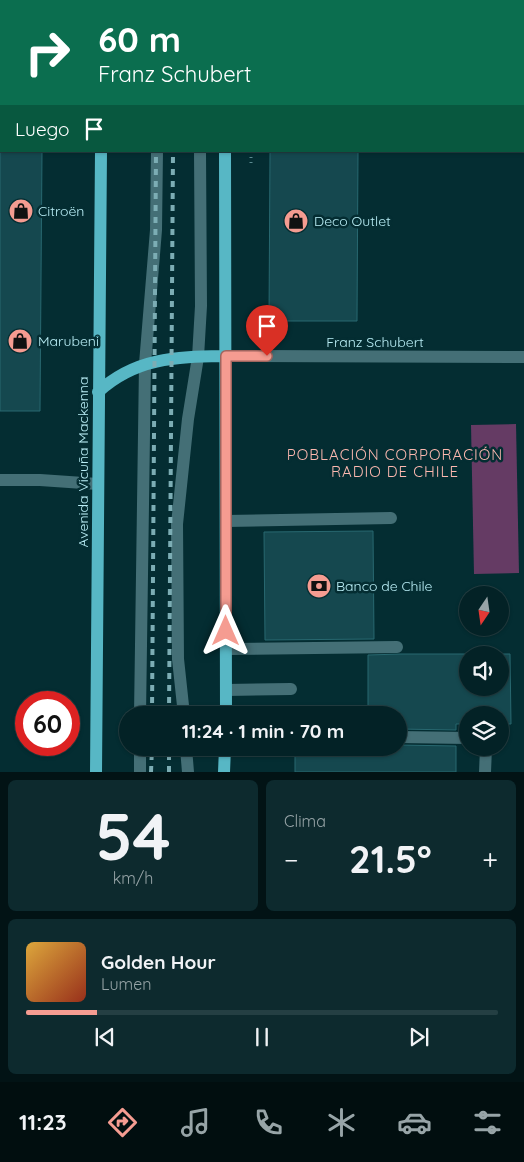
<!DOCTYPE html>
<html lang="es">
<head>
<meta charset="utf-8">
<style>
  body { margin:0; font-family:Quicksand,sans-serif; background:#0d2a2e; color:#f1f3f6; height:100vh; display:flex; flex-direction:column; font-size:19px; white-space:nowrap }
  * { box-sizing:border-box; margin:0 }
  p { font-size:16px; color:#97a4a7 }
  .icon { flex:none; width:28px; height:28px; fill:none; stroke:currentColor; stroke-width:2; stroke-linecap:round; stroke-linejoin:round }
  .map { position:relative; height:772px; overflow:hidden }
  .details { display:flex; flex-direction:column; gap:8px; padding:8px; background:#021315; flex:1 }
  .details>* { flex:none }
  .banner { position:absolute; left:0px; top:0px; width:525px; height:152px; box-shadow:0 1px 4px #0004,0 0 0 1px #243f43; background:#0b6e4f; color:#fff; overflow:hidden }
  .needle { width:32px; rotate:193deg }
  .buttons { position:absolute; left:459px; top:586px; display:grid; gap:10px }
  .buttons a { display:grid; place-items:center; width:50px; height:50px; border-radius:50%; background:#032226; box-shadow:0 1px 4px #0004,0 0 0 1px #243f43; font-size:25px }
  .speed { position:absolute; left:15px; top:691px; display:flex; gap:10px; font-size:25px; font-weight:700; text-align:center }
  .speed>* { display:grid; place-content:center; width:65px; height:65px; border-radius:50%; background:#032226; box-shadow:0 1px 4px #0004,0 0 0 1px #243f43; line-height:1 }
  .speed .limit { border:8px solid #d22; background:#fff; color:#111 }
  .pin { position:absolute; display:grid; place-items:center; width:42px; height:42px; color:#fff; margin:-51px -21px; border-radius:50% 50% 50% 0; rotate:-45deg; box-shadow:0 0 5px #0007 }
  .pin .icon { rotate:45deg }
  .me { position:absolute; width:55px; margin:-28px; rotate:0deg; stroke-linejoin:round; filter:drop-shadow(0 0 4px #0008) }
  .turn { display:flex; align-items:center; gap:18px; height:105px; padding:0 15px; font-size:22px }
  .turn .icon { width:65px; height:65px; stroke-width:2.5 }
  .turn b { display:block; font-size:35px; line-height:42px }
  .then { display:flex; align-items:center; height:48px; padding:0 15px; background:#0003; gap:10px; font-size:19px }
  .big { font-size:38px; font-weight:700; line-height:1.1 }
  .details .tile { flex:1; display:flex; flex-direction:column; justify-content:center; gap:8px; min-width:0; padding:0 18px; border-radius:8px; background:#0d2a2e }
  .details .dial { align-items:center; gap:0 }
  .dial b { font-size:65px; line-height:1 }
  .song { display:flex; align-items:center; gap:15px }
  .cover { width:60px; height:60px; border-radius:8px; background:linear-gradient(135deg,hsl(40 70% 55%),hsl(10 70% 35%)) }
  .played { height:5px; border-radius:2px; background:linear-gradient(90deg,#f59c91 15%,#243f43 15%) }
  .keys { display:flex; justify-content:space-around; direction:ltr }
  .heat { display:flex; justify-content:space-between; align-items:center; font-size:28px; direction:ltr }
  .details .tiles { flex:1; display:grid; gap:8px; grid-template-columns:1fr 1fr }
  .tile:last-child { grid-column:span 2 }
  .trip { position:absolute; left:119px; top:706px; width:288px; height:50px; border-radius:25px; background:#032226; box-shadow:0 1px 4px #0004,0 0 0 1px #243f43; font-weight:700; line-height:50px; text-align:center }
  .tabs { display:flex; height:80px; justify-content:space-around; align-items:center; background:#010e0f; color:#97a4a7 }
  .tabs .icon { width:35px; height:35px }
  .tabs .current { color:#f59c91 }
  .tabs b { font-size:22px; color:#f1f3f6 }
  .map>svg:first-child { display:block }
  .green { fill:#653b64 }
  .building { fill:#15484f; stroke:#286870; fill-rule:evenodd }
  .lines { fill:none; stroke-linecap:round; stroke-linejoin:round }
  .path { stroke:#5c8b91; stroke-width:3; stroke-dasharray:1 4; stroke-linecap:butt }
  .minor { stroke:#446f76; stroke-width:12 }
  .major { stroke:#57b7c5; stroke-width:12 }
  .rail { stroke:#7cadb4; stroke-width:4; stroke-dasharray:6 6; stroke-linecap:butt }
  .route-casing { stroke:#9f655e; stroke-width:12 }
  .route { stroke:#f59c91; stroke-width:9 }
  .labels { text-anchor:middle; dominant-baseline:central; stroke-width:5; stroke-linejoin:round; paint-order:stroke }
  .poi-label { font-size:14px; fill:#b9edf5; stroke:#042d32; text-anchor:start }
  .street-label { font-size:14px; fill:#b9edf5; stroke:#042d32 }
  .neighbourhood-label { font-size:15px; letter-spacing:1px; fill:#fcb8af; stroke:#042d32 }
</style>
</head>
<body>
<div class="map">
<svg width="524" height="772" viewBox="0 0 524 772">
  <rect width="100%" height="100%" fill="#042d32"/>
  <path class="green" d="M516,424L519,573L474,574L471,425Z"/>
  <path class="building" d="M0,151H42L40,411H0Z
    M270,151H358L357,321H269Z
    M373,531L374,639L265,640L264,532Z
    M401,654H510L511,724H500V715H468V724H456V730L398,729V715H368V655ZM468,655H500V688H468Z
    M398,745L456,746V772H295V748H398Z"/>
  <g class="lines">
    <path class="path" d="M254,1V0
      M251,163V151"/>
    <path class="minor" d="M156,0V1
      M200,0V1
      M226,356L524,357
      M0,480H40L98,484
      M226,521L391,518
      M226,649L397,647
      M226,690L291,689
      M140,715L145,364L156,230L157,151
      M184,715L178,659L177,524L188,419L198,357L201,306L200,151
      M398,737L468,738
      M186,748L188,772
      M140,772V748
      M485,772L486,748"/>
    <path class="major" d="M224,0V1
      M102,1V0
      M225,151L226,715
      M98,392C136,357 177,357 226,356
      M96,772L101,151
      M224,772L225,748"/>
    <path class="rail" d="M157,1V0
      M175,1V0
      M152,715L156,151
      M169,715L173,151
      M151,772L152,748
      M169,772V748"/>
  </g>
  <g class="lines">
    <defs>
      <path id="route" d="M226,631V356H267"/>
    </defs>
    <use href="#route" class="route-casing"/>
    <use href="#route" class="route"/>
  </g>
  <defs>
    <symbol id="shop-disc" viewBox="-11 -11 22 22"><circle r="9.5" fill="#f59c91" stroke="#042d32"/><path d="M-5-2.5h2.3a2.7 3.5 0 0 1 5.4 0H5L5.5 6h-11ZM-1.5-2.5h3a1.5 2.3 0 0 0-3 0Z" fill="#111"/></symbol>
    <symbol id="bank-disc" viewBox="-11 -11 22 22"><circle r="9.5" fill="#f59c91" stroke="#042d32"/><path d="M-6-4H6V4H-6ZM0-2.3a2.3 2.3 0 1 0 0 4.6a2.3 2.3 0 1 0 0-4.6Z" fill="#111"/></symbol>
  </defs>
  <g fill-rule="evenodd">
    <use href="#shop-disc" x="7" y="197" width="28" height="28"/>
    <use href="#shop-disc" x="282" y="207" width="28" height="28"/>
    <use href="#shop-disc" x="6" y="327" width="28" height="28"/>
    <use href="#bank-disc" x="305" y="572" width="28" height="28"/>
  </g>
  <g class="labels">
    <g class="poi-label">
      <text x="38" y="211">Citroën</text>
      <text x="314" y="221">Deco Outlet</text>
      <text x="38" y="341">Marubeni</text>
      <text x="336" y="586">Banco de Chile</text>
    </g>
    <g class="street-label">
      <text x="375" y="342">Franz Schubert</text>
      <text transform="translate(83 462) rotate(-90)">Avenida Vicuña Mackenna</text>
    </g>
    <g class="neighbourhood-label">
      <text x="395" y="454">POBLACIÓN CORPORACIÓN<tspan x="395" dy="17">RADIO DE CHILE</tspan></text>
    </g>
  </g>
</svg>
<div class="buttons">
<a><svg class="needle" viewBox="-14 -14 28 28"><path d="M0-13l5 13h-10z" fill="#e53935"/><path d="M0 13l5-13h-10z" fill="#97a4a7"/></svg></a>
<a><svg class="icon" aria-label="sound" viewBox="0 0 24 24"><path d="M4 9h4l5-4v14l-5-4H4zM17 9q2 3 0 6"/></svg></a>
<a><svg class="icon" aria-label="layers" viewBox="0 0 24 24"><path d="M12 4l9 5-9 5-9-5zM3 14l9 5 9-5"/></svg></a>
</div>
<div class="speed"><div class="limit">60</div></div>
<div class="pin" style="left:267px;top:356px;background:#d93025"><svg class="icon" aria-label="arrive" viewBox="0 0 24 24"><path d="M6 21V4h12l-3 4 3 4H6"/></svg></div>
<svg class="me" style="left:226px;top:631px" viewBox="-20 -20 40 40"><path d="M0-17L14 15 0 8-14 15z" fill="#f59c91" stroke="#fff" stroke-width="4"/></svg>
<div class="trip">11:24 · 1 min · 70 m</div>
<div class="banner">
<div class="turn"><svg class="icon" aria-label="right" viewBox="0 0 24 24"><path d="M7 20v-9h11M14 6l5 5-5 5"/></svg><div><b>60 m</b>Franz Schubert</div></div>
<div class="then">Luego<svg class="icon" aria-label="arrive" viewBox="0 0 24 24"><path d="M6 21V4h12l-3 4 3 4H6"/></svg></div>
</div>
</div>
<section class="details">
<div class="tiles">
<div class="tile dial"><b>54</b><p>km/h</p></div>
<div class="tile"><p>Clima</p>
<div class="heat"><a>−</a><b class="big">21.5°</b><a>+</a></div>
</div>
<div class="tile">
<div class="song"><i class="cover"></i><div><b>Golden Hour</b><p>Lumen</p></div></div>
<div class="played"></div>
<div class="keys"><svg class="icon" aria-label="previous" viewBox="0 0 24 24"><path d="M18 5L8 12l10 7zM5 5v14"/></svg><svg class="icon" aria-label="pause" viewBox="0 0 24 24"><path d="M8 5v14M16 5v14"/></svg><svg class="icon" aria-label="next" viewBox="0 0 24 24"><path d="M6 5l10 7-10 7zM19 5v14"/></svg></div>
</div>
</div>
</section>
<nav class="tabs">
<b>11:23</b>
<svg class="icon current" aria-label="directions" viewBox="0 0 24 24"><path d="M12 3l9 9-9 9-9-9zM9 14v-3h6M13 9l2 2-2 2"/></svg>
<svg class="icon" aria-label="music" viewBox="0 0 24 24"><path d="M9 18V5l10-2v13"/><circle cx="6" cy="18" r="3"/><circle cx="16" cy="16" r="3"/></svg>
<svg class="icon" aria-label="phone" viewBox="0 0 24 24"><path d="M5 4h4l2 5-3 2q2 4 5 5l2-3 5 2v4C11 20 4 13 5 4z"/></svg>
<svg class="icon" aria-label="climate" viewBox="0 0 24 24"><path d="M12 3v18M4 7l16 10M4 17L20 7"/></svg>
<svg class="icon" aria-label="car" viewBox="0 0 24 24"><path d="M5 17H2v-5l4-1 3-4h7l3 4 3 1v5h-3M9 17h6M6 11h13"/><circle cx="7" cy="17" r="2"/><circle cx="17" cy="17" r="2"/></svg>
<svg class="icon" aria-label="filters" viewBox="0 0 24 24"><path d="M4 7h16M4 17h16"/><circle cx="9" cy="7" r="2"/><circle cx="15" cy="17" r="2"/></svg>
</nav>
</body>
</html>
